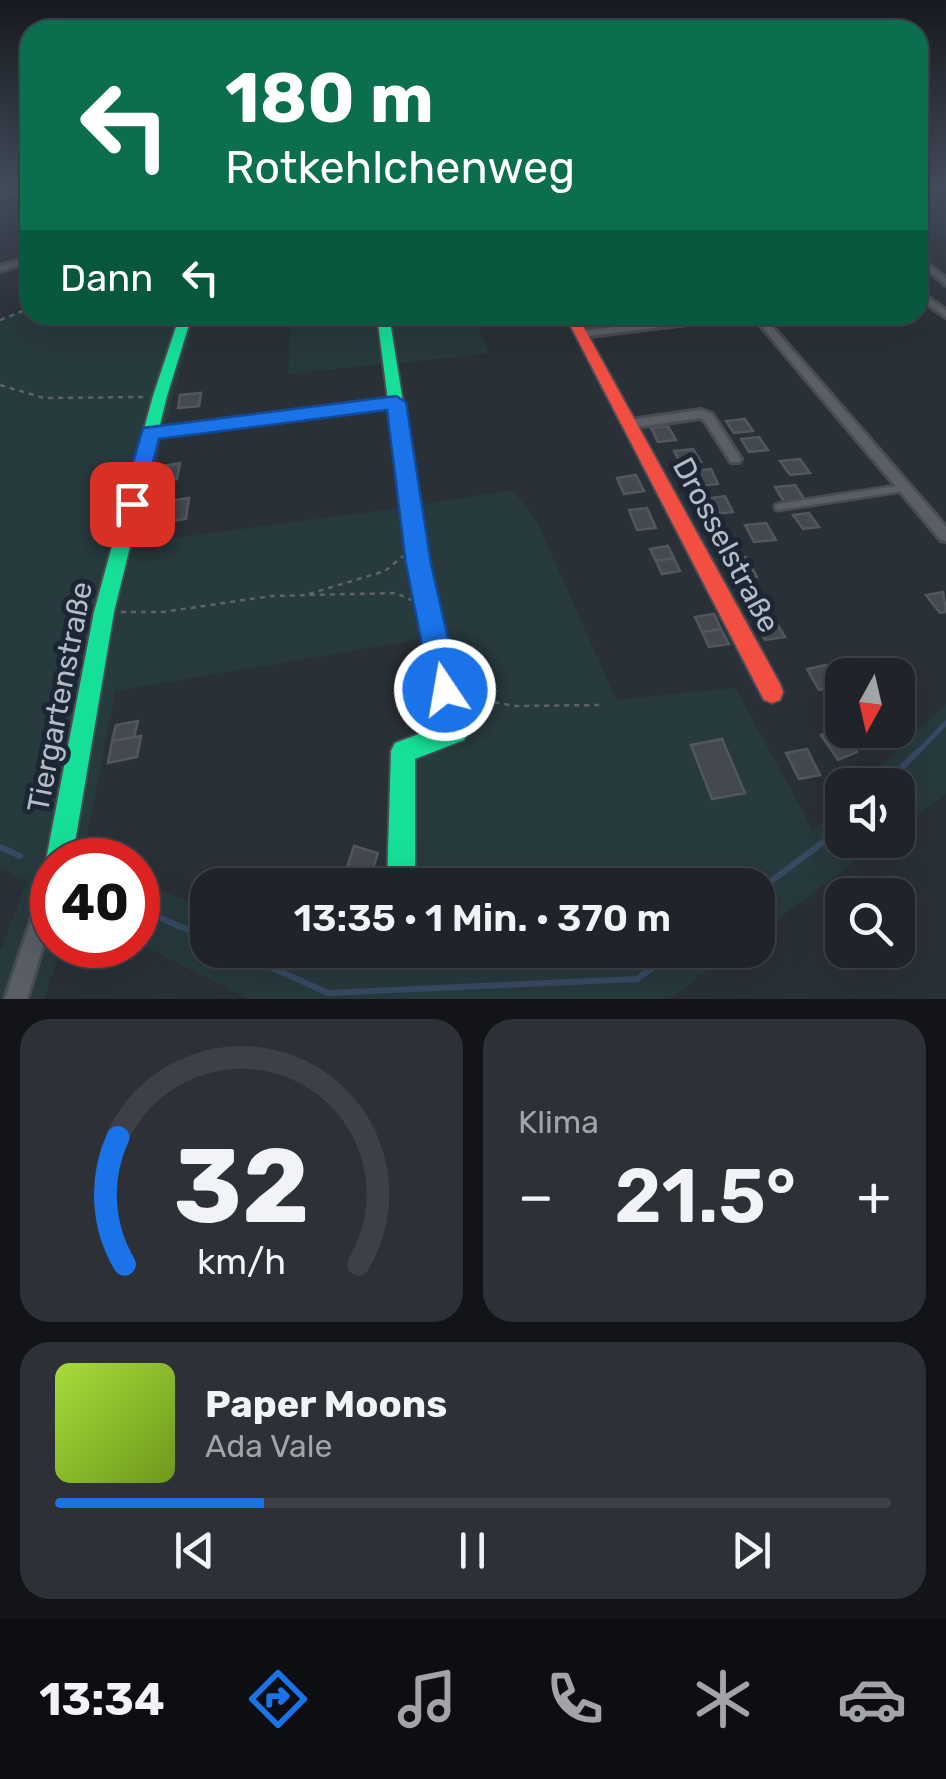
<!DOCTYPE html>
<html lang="de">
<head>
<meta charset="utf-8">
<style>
  body { margin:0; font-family:Rubik,sans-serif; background:#2d3036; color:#f1f3f6; height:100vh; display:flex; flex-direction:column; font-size:38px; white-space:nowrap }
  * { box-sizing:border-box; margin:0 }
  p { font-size:32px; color:#a2a4a8 }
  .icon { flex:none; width:55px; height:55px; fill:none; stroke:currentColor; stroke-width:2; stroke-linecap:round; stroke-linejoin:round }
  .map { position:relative; height:999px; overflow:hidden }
  .sheet { display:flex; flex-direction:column; gap:20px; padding:20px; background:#121417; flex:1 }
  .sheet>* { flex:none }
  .hud { position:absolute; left:20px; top:20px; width:908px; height:305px; border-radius:30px; box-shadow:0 10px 40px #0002,0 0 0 2px #3d4147; background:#0b6e4f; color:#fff; overflow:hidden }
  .needle { width:65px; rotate:188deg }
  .controls { position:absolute; left:825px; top:658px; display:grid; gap:20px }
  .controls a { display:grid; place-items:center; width:90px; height:90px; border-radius:20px; background:#20242a; box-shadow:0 10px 40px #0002,0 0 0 2px #3d4147; font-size:50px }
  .speed { position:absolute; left:30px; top:838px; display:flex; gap:20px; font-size:50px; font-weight:700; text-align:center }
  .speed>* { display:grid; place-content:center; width:130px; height:130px; border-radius:50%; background:#20242a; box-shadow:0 10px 40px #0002,0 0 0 2px #3d4147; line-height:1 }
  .speed .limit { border:15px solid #d22; background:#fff; color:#111 }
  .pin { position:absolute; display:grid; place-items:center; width:85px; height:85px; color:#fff; margin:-42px; border-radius:20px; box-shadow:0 5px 15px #0006 }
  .me { position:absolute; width:110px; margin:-55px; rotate:348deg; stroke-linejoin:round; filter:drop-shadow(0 0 8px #0008) }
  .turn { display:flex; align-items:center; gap:35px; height:210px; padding:0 40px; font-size:45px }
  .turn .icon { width:130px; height:130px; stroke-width:2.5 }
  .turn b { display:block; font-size:70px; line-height:85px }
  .then { display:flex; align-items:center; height:95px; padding:0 40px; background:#0003; gap:20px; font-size:38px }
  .big { font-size:75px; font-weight:600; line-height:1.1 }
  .sheet .tile { flex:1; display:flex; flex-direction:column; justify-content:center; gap:15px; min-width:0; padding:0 35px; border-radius:30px; background:#2d3036 }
  .sheet .dial { align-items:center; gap:0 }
  .dial svg { height:260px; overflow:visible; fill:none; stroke:#3d4147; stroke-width:7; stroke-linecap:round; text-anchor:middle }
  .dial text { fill:#f1f3f6; stroke:none }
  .song { display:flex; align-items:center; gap:30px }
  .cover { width:120px; height:120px; border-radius:15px; background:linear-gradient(135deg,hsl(80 70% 55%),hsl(80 70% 35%)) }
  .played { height:10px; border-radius:5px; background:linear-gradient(90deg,#1a73e8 25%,#3d4147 25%) }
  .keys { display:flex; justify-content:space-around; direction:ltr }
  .heat { display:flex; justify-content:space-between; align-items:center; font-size:55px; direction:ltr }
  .sheet .tiles { flex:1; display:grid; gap:20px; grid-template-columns:1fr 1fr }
  .tile:last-child { grid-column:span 2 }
  .trip { position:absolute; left:190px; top:868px; width:585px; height:100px; border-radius:30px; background:#20242a; box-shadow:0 10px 40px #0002,0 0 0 2px #3d4147; font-weight:600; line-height:100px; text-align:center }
  .tab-bar { display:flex; height:160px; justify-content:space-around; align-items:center; background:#0d0e11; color:#a2a4a8 }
  .tab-bar .icon { width:70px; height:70px }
  .tab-bar .on { color:#1a73e8 }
  .tab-bar b { font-size:45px; color:#f1f3f6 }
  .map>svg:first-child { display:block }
  .green { fill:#273a3e }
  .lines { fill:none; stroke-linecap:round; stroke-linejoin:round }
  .stream-far1 { stroke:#384963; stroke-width:5 }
  .stream { stroke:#384963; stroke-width:6 }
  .building { fill:#444950; stroke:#52575f; stroke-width:2.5 }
  .lane-casing { stroke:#484c53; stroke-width:11 }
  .street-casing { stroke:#484c53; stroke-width:6 }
  .fast-casing { stroke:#484c53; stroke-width:4 }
  .jam-casing { stroke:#484c53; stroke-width:4 }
  .path { stroke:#5d636a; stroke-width:2.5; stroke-dasharray:5 5; stroke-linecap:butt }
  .lane { stroke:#5a5e66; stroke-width:6 }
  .street { fill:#5a5e66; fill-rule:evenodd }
  .fast { fill:#16e098; fill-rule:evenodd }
  .jam { fill:#f24e42; fill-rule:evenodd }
  .route { fill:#1a73e8; stroke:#114b97; stroke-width:2.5 }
  .labels { text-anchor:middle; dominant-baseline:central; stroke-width:10; stroke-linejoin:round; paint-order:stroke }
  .street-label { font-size:30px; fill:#b4bcc9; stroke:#1d2633 }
</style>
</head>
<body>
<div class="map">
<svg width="946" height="999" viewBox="0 0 946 999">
  <rect width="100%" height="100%" fill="#2a3038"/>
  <path class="green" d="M918,187H927L946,198V238L918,239Z
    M30,308V315H196L161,440L143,542L408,507L387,364L288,374L291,315H475L488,353L394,364L414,506L513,490L538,524L616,700L735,688L813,830L842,803V840H884L758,934V885H409L406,753L462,730L439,636L115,691L83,858L87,860H52V945H62L44,999H0V952L27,881L0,868V319Z
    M946,704V794L898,830V785H861Z
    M138,881L207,909L208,950H306L336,962L410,960V950H735L669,999H248L138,943Z"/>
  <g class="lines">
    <path class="stream-far1" d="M914,756L946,723"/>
    <path class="stream" d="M885,785L916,753
      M0,847L20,856
      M758,891L842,828
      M138,908L208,939
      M232,950L328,993L637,979L677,950"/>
  </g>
  <path class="building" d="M201,393L199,406L178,408L180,395Z
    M745,419L753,431L734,433L726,421Z
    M668,426L676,440L658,442L651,428Z
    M759,437L768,450L749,452L741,439Z
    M693,449L701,462L681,464L674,451Z
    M800,459L810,473L790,475L780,461Z
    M180,463L177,479L159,481L163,466Z
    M711,469L718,484L698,486L691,471Z
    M636,475L644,491L624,494L617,478Z
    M795,485L805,500L784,502L775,487Z
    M725,496L733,512L712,514L704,499Z
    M189,498L186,519L155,523L160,502Z
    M647,508L656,528L637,530L629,510Z
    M809,513L819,527L803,529L793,515Z
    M766,523L776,540L754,542L745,525Z
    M668,546L674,558L656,561L650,549Z
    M746,557L757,577L736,580L725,560Z
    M674,558L680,571L662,574L656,561Z
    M943,592L946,612L940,613L926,595Z
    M768,607L776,622L757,625L749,610Z
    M714,614L721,629L702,632L695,617Z
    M776,622L785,637L765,640L757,625Z
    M721,629L729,644L709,647L702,632Z
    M866,659L876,675H855L847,663Z
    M826,665L839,687L819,690L807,669Z
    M138,721L134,737L112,741L116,725Z
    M840,728L857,752L838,760L821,735Z
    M141,736L137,757L108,763L112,741Z
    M722,739L745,793L712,799L691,745Z
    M807,749L820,775L799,779L786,753Z
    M354,846L378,853L368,884L344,877Z"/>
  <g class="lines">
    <defs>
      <path id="lane" d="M778,507L903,488"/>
      <path id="street" d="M23,187H30V189L0,198V194Z
        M918,256L946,278V285L918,262Z
        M30,257V262L0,271V266Z
        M918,291L946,310V317L918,298Z
        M714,315H762L946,527V541L941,540L757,321L720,320L581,337L576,334L581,331Z
        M396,398L401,402L400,404L150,437L144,433L150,429Z
        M701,410L712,414L741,459L739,462H731L704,420L700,418L630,428L624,424L630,420Z
        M52,877V917L27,999H5L42,887L45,880Z"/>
      <path id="fast" d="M180,315H192L167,396L114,612L72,860H52V871L46,860L94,612L153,396Z
        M377,315H389L429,564L468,732L464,740L415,759V885H387L391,751L395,743L443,725L409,564Z"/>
      <path id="jam" d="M565,315H577L780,684L783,692L780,700L772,703L764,700Z"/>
    </defs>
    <use href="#lane" class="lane-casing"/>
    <use href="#street" class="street-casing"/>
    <use href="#fast" class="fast-casing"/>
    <use href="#jam" class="jam-casing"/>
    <path class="path" d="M0,320L30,308
      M0,385L44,398L144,397
      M309,594L385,571L403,556
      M121,612H163L271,596L396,593L411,600
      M465,697L515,706L600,705"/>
    <use href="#lane" class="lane"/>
    <use href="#street" class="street"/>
    <use href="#fast" class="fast"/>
    <use href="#jam" class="jam"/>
  </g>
  <linearGradient id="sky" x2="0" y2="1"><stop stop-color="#171a1f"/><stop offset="0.57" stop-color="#444e5e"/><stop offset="1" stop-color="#444e5e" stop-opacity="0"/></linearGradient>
  <rect width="946" height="327" fill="url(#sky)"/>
  <path class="route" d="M396,396L406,402L431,564L460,690L456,700L445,704L435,700L431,690L406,564L387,410L159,439L140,511H124L121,504L143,428Z"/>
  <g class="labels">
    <g class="street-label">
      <text transform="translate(726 545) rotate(62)">Drosselstraße</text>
      <text transform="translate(60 697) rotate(-79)">Tiergartenstraße</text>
    </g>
  </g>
</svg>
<div class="controls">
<a><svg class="needle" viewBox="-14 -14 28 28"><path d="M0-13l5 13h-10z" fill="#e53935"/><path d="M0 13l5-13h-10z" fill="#a2a4a8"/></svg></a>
<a><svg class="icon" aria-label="sound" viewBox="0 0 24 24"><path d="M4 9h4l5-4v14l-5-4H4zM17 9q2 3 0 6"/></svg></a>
<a><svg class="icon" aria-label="search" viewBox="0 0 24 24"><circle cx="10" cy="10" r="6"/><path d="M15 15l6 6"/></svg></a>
</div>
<div class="speed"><div class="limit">40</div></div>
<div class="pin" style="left:132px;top:504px;background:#d93025"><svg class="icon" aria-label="arrive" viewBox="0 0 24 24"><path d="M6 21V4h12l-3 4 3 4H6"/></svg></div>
<svg class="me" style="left:445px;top:690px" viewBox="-20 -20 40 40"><circle r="17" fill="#1a73e8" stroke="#fff" stroke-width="3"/><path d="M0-11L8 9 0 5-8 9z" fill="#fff"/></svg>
<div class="trip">13:35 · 1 Min. · 370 m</div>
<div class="hud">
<div class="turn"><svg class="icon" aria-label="left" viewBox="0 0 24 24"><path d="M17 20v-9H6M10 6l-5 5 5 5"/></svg><div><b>180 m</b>Rotkehlchenweg</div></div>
<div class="then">Dann<svg class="icon" aria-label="left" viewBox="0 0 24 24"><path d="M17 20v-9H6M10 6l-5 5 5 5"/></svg></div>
</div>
</div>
<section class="sheet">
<div class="tiles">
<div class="tile dial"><svg viewBox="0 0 100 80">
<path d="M14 69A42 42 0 1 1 86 69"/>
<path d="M14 69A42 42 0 0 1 12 30" stroke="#1a73e8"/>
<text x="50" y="56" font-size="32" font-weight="700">32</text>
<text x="50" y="72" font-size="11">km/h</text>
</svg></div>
<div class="tile"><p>Klima</p>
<div class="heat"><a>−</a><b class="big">21.5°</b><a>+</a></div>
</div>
<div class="tile">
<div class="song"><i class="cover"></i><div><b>Paper Moons</b><p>Ada Vale</p></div></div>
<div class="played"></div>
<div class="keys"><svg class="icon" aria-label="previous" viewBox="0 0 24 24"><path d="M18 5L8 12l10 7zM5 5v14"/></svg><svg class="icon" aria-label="pause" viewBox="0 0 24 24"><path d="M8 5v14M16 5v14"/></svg><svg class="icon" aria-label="next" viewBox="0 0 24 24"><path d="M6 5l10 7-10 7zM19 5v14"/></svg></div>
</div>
</div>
</section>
<nav class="tab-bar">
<b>13:34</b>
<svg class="icon on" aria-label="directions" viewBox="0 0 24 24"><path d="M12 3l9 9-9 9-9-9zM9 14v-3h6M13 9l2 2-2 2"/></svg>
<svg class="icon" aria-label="music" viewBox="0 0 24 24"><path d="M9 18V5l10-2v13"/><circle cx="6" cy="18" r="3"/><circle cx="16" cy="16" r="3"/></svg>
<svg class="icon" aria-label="phone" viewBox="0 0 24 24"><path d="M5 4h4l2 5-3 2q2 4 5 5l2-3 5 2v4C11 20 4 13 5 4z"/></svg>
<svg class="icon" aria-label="climate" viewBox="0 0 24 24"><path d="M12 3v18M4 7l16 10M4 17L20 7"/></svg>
<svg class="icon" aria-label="car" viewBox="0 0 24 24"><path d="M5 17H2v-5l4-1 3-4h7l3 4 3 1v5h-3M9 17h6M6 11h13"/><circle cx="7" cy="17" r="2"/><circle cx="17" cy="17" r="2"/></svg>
</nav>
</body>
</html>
